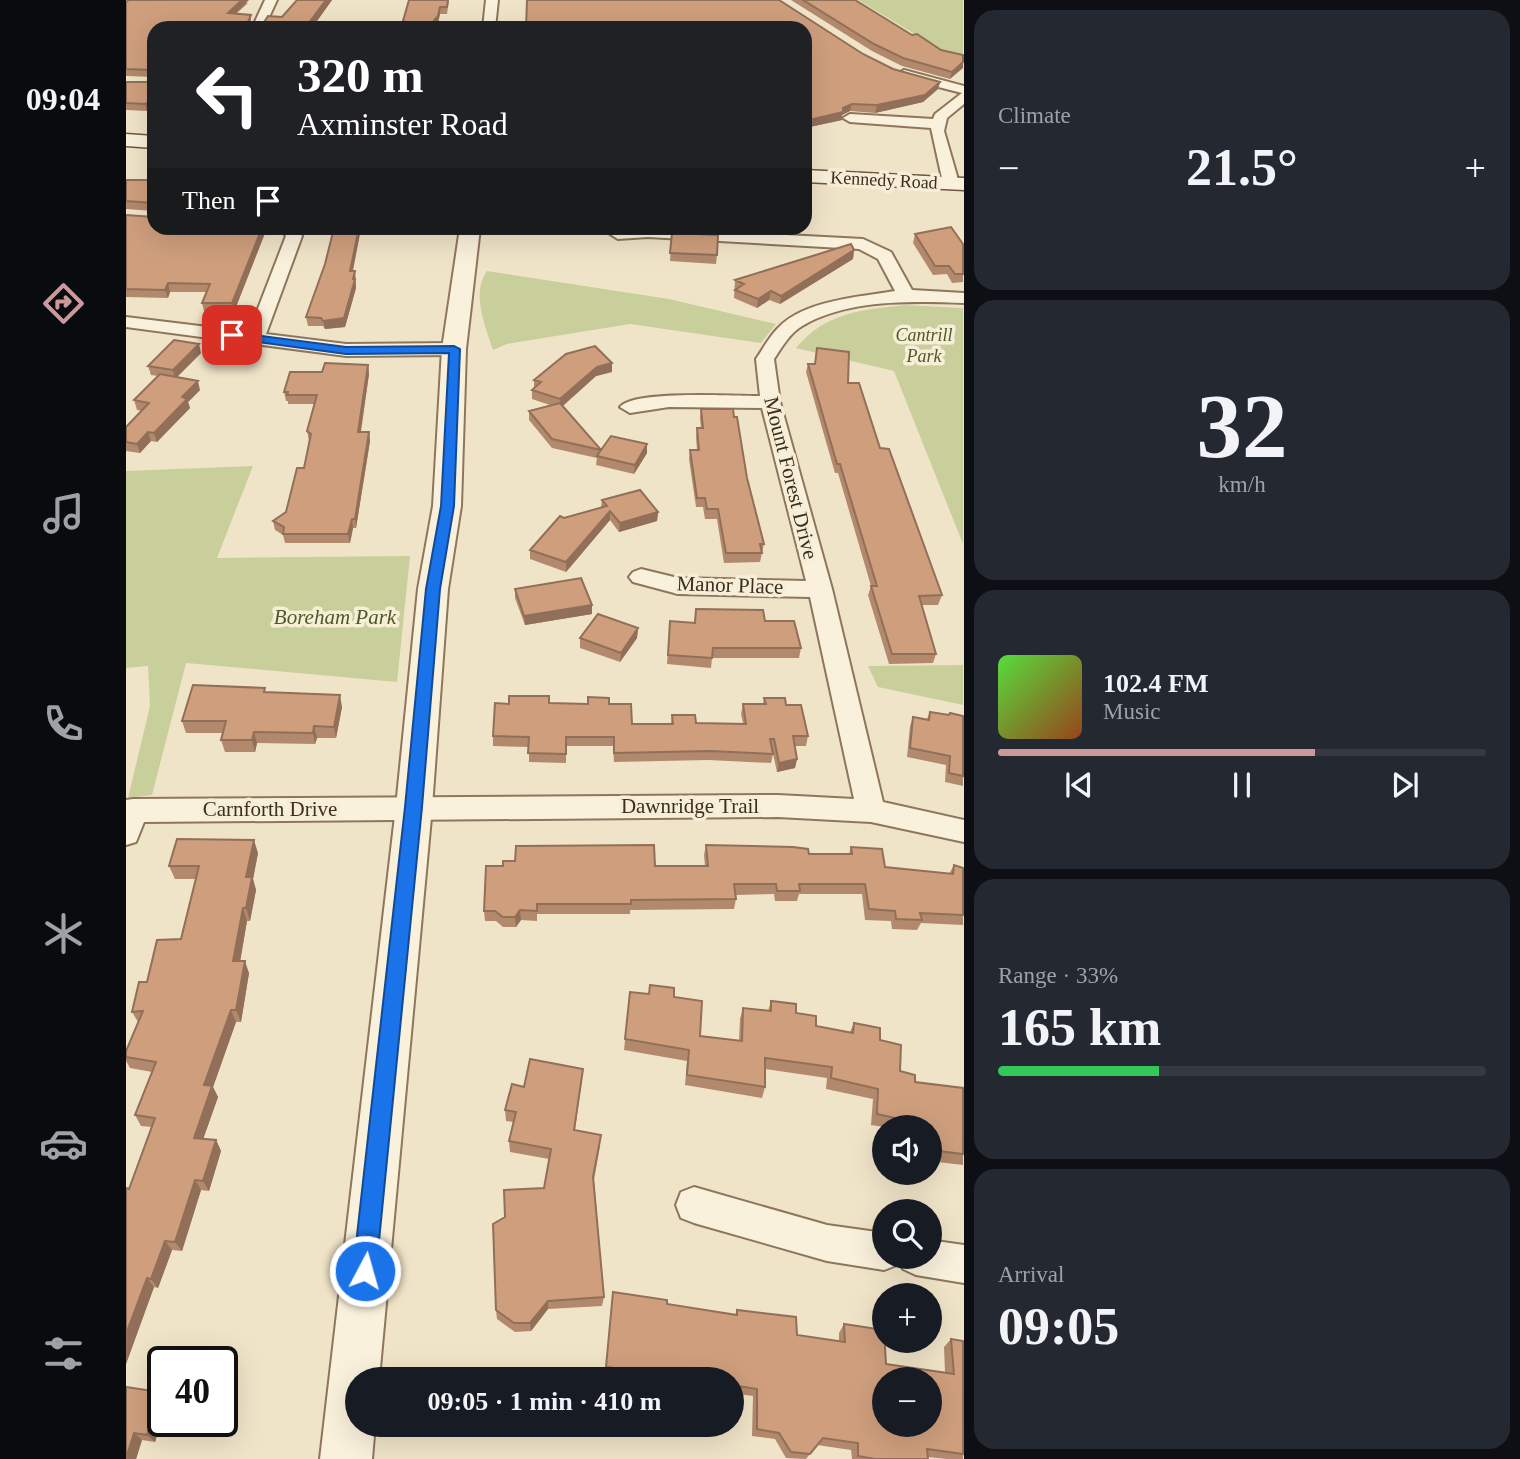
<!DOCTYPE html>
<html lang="en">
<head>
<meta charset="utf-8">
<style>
  body { margin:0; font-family:"Times New Roman",serif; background:#242831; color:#f1f3f6; height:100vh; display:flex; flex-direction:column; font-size:26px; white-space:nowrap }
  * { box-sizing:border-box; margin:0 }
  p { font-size:23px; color:#9ea1a6 }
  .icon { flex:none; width:38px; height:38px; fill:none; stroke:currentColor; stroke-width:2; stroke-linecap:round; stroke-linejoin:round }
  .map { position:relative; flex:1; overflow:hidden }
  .drawer { display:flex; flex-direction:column; gap:10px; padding:10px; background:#0d0f14; width:556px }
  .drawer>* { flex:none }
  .guide { position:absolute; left:21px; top:21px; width:665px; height:214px; border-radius:21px; box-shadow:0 7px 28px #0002; background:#202124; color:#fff; overflow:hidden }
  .fabs { position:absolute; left:746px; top:1115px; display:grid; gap:14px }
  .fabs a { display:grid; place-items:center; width:70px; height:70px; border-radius:50%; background:#171b24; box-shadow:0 7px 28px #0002; font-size:35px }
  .speed { position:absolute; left:21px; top:1346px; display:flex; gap:14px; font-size:35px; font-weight:700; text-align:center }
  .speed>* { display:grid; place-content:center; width:91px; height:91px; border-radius:50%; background:#171b24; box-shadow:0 7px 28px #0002; line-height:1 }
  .speed .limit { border:4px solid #111; border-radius:10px; background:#fff; color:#111 }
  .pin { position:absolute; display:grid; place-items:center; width:60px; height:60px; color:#fff; margin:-30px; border-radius:14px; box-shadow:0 4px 10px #0006 }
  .me { position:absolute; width:77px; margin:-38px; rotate:6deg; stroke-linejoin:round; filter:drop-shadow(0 0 5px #0008) }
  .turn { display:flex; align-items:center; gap:24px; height:147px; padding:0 35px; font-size:32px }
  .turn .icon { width:91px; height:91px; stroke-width:2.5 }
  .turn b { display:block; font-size:49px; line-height:60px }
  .then { display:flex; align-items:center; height:66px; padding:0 35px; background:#0003; gap:14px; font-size:26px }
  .big { font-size:52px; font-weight:800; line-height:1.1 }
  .drawer .widget { flex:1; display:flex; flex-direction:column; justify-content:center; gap:10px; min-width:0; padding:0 24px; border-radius:21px; background:#242831 }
  .drawer .dial { align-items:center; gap:0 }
  .dial b { font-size:91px; line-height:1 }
  .song { display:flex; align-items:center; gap:21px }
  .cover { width:84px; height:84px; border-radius:10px; background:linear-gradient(135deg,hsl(110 70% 55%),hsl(20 70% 35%)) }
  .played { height:7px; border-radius:4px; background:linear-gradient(90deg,#cc999b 65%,#363941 65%) }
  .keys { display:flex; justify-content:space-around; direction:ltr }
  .heat { display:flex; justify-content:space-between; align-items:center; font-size:38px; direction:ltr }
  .charge { height:10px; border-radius:5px; background:linear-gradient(90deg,#34c759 33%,#363941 0) }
  .trip { position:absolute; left:219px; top:1367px; width:399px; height:70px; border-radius:35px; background:#171b24; box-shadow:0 7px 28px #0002; font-weight:800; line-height:70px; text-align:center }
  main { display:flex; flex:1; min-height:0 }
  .dock { display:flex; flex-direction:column; width:126px; justify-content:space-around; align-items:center; background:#090b0e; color:#9ea1a6 }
  .dock .icon { width:49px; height:49px }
  .dock .current { color:#cc999b }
  .dock b { font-size:32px; color:#f1f3f6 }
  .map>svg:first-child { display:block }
  .green { fill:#c9cf9b }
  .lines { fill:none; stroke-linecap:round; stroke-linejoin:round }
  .minor-casing { stroke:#8d765c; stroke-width:4 }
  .tertiary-casing { stroke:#8d765c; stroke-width:4 }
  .secondary-casing { stroke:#6f573f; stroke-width:3 }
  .minor { fill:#faf1dc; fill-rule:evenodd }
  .tertiary { fill:#faf1dc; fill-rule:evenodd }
  .secondary { fill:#faf1dc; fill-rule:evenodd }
  .wall { fill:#b2896c }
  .shaded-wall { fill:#916f58 }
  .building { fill:#cf9f7d; stroke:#916f58; stroke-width:2; fill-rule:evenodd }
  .route { fill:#1a73e8; stroke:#114b97; stroke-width:2 }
  .labels { text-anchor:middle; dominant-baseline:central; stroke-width:7; stroke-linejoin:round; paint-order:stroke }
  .far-street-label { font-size:18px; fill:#3d2e20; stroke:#f7eed8 }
  .far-park-label { font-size:18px; font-style:italic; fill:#4d5a26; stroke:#f7eed8 }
  .street-label { font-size:21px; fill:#3d2e20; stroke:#f7eed8 }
  .park-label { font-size:21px; font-style:italic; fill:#4d5a26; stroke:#f7eed8 }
</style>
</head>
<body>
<main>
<nav class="dock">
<b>09:04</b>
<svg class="icon current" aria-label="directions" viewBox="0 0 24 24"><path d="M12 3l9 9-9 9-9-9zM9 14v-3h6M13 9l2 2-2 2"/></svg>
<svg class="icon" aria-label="music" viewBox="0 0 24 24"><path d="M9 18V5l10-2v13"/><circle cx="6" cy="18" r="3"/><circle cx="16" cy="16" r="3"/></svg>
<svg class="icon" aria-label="phone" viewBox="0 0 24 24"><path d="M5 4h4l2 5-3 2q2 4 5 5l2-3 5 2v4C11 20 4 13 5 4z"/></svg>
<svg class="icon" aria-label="climate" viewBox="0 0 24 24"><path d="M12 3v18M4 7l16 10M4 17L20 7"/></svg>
<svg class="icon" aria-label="car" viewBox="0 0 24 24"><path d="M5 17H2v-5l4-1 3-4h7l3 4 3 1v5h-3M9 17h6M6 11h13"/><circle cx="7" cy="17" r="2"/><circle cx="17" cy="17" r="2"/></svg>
<svg class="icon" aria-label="filters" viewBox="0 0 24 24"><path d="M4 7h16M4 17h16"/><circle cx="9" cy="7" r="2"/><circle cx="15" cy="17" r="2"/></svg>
</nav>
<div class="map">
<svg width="838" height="1459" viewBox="0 0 838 1459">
  <rect width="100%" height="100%" fill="#f0e4c8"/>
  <path class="green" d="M732,0H837V58L824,55Z
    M361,271L543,299L650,324L635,343L504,324L381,344L367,350C359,325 345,294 361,271Z
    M779,305L837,308V544L768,371L670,348C700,312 735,310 779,305Z
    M127,466L91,558L284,556L271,682L60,663L26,795L2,798L24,706L22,666L0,668V471Z
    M837,665V705L752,687L742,666Z"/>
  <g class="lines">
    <defs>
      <path id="minor" d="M139,0H151L138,28H126Z
        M360,0H372L369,28H357Z
        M778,70L838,86V104L821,118L818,131L833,183L830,186L825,188L817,183L805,128L724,122L717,118L724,114L807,119L809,114L836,93L773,77L772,74Z
        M153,228H169L176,236L140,334L220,344L328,343L337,349L328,355L220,356L0,327V317L123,332L160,236Z
        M528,228L737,239L765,252L786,290L838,293V303C787,301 721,299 676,326C664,333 656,347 648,359L654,402L706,589L757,802L838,820V842L745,822L652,817L18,822L10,842L0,845V800L7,799L652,795L728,799L684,597L552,594L507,582L503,577L507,572L515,569L552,578L680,581L636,408L543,407L504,413L494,407C507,390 609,396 634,396L630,359C637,349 643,337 652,328C678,300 734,297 769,291L752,259L733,249L522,237L492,239L484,234L492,229Z
        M568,1187L701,1225L758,1233V1256H803V1240L838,1245V1283L790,1275L777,1269L773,1260L771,1265L758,1270L701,1261L568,1223L555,1218L550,1205L555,1192Z"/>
      <path id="tertiary" d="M334,228H354L340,349L335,506L322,589L306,807L253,1379H231V1424H249L246,1459H194L270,807L292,589L307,506L316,349Z"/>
      <path id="secondary" d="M0,134L28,136V148L0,146Z
        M679,170L838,178V190L679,182Z"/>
    </defs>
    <use href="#minor" class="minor-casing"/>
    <use href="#tertiary" class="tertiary-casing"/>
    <use href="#secondary" class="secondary-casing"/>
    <use href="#minor" class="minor"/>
    <use href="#tertiary" class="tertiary"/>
    <use href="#secondary" class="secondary"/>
  </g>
  <path class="wall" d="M171,0H206L186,28H28V77L0,76V2L122,3L110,14L125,15V24H137L156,17Z
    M283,0H323L321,14H314L312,23L308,28H277V21Z
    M401,0H653L737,54L767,69L814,82L812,89L797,102L749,113L724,111L716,115V120L679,128V28H400Z
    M665,0H729L786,35L815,50L837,55L824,79L776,66L746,51Z
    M0,82H28V108L21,111L0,110Z
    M0,180L141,228L108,312L78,311L76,303L80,292H44L42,298L0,297V215L28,217V211L0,209Z
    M208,228H235L227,271H229L230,288L219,327L199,329L197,326H182L180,317L199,264Z
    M546,233L591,255L590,264L544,261Z
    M789,234L837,244V282L826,283L821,274L807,275L787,243Z
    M728,250L727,259L654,304L643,300L631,308L608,298L609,280Z
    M691,348L722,383L754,448L816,595L812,605H796L810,654L807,663L763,664L742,595L745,586L712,473H709L680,372L682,364H689Z
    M75,353L51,377L74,390L62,402L64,408L31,442L25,441L14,453L0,451V427L16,411L11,410L8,400L32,376L25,375L22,366Z
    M242,365L243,374L235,432H243L244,441L230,528H227L224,543H159L157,535L149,530L147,521L160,512L178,468L183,441L181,431L188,404H162V401H160L158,392L196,372Z
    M486,372L470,376L437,406L475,450L521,453L508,474L470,465L471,458L426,448L403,420V411L424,405L406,399V390L408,388V380Z
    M575,409L621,478L638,544L634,562L598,563L591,519H579L577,507H570L563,459L564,450H571L570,437L571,428H575L574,418Z
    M476,500L532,512L531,521L493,532L484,520L440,572L404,559V550L438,518L475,507Z
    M389,589L466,614L399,625L389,598Z
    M570,609L639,621L675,648L673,658H586L585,668L541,664L544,621L568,623Z
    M512,628L511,638L494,662L454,648V638Z
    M140,692L216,707L210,738H191L189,744L131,743L129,752H99L95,740L97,733H60L56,721Z
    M638,698L660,705L682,736L680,746H668L671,759L669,768L651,772L646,749L647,754L645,763L582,760L488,762L487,746H440V763L403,762V747L367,746V736L423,703L483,704L506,724H545L546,715L570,723H617L615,714L617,704H637Z
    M804,712L823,715L837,716V786L819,782L820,765L781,757L784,726L787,717L801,719Z
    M580,845L683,854H723L725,847L759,867L823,874L828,865L837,868V925L795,923L791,930L766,929L765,921L739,920L736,894H673L671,901H649L648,894L609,895L610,899L608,909L504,910V914H411V921L395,920L390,927H377L370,921H359L358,911L529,866H579L578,855Z
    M132,853L127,879L130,890L124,921H121L114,961L123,973L115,1022H110L87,1087L92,1097L77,1139L90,1140L95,1151L83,1191L75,1190L56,1251L46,1250L32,1288L28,1287L0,1364L3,1189L26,1127L15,1126L9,1115L26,1072L4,1068L0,1061V1051L12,1022L6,1012L21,982L55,939L70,879H49L43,866Z
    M504,992L548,997L574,1036L613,1041L614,1019L617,1008L642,1011L645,1001L670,1013L690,1026L724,1032L728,1023L754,1040L774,1071L789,1082L837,1088V1165L803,1161V1127H758L745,1125L747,1099L700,1089L701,1078L639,1069V1087L636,1098L559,1085L561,1061L498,1050Z
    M457,1069L449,1130L474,1146L468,1180L478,1297L476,1306L422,1309L405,1331L389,1332L371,1319L370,1310L379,1217L418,1188L423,1159L384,1152L383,1141L388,1122L380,1121L379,1110L398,1087Z
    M486,1301L541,1304L609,1315L611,1310L671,1335L713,1341V1333L718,1324L760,1364L819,1372L818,1347L825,1339L837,1341V1459H821L801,1457L802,1459H726L725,1450L691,1445L680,1459L660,1458L649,1439L626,1436L627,1396L606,1393V1379H502V1378L479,1374Z
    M0,1387L34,1392L37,1394V1416L29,1442L16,1440L10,1459H0Z"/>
  <path class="shaded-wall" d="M116,0H123L103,20L102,13Z
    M200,0H206L186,28H179Z
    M314,7V14L312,23L308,28H304Z
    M837,62V68L824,79L826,72Z
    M814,82L812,89L797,102L749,113L751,105Z
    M28,97V108L21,111L19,104Z
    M726,104L724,111L716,115V120L679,128V121L717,108Z
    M136,228H141L108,312L106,303Z
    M233,228H235L225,279L224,271Z
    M728,250L727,259L654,304L655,296Z
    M229,271L230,288L219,327L199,329L197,321L227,279Z
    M42,283L44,292L42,298L39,290Z
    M645,291L643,300L631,308L632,299Z
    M73,344L75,353L49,379L47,370Z
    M486,363V372L470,376L433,409L434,399L471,367Z
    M242,365L243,374L233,441L232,432Z
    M72,381L74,390L62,402L64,408L31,442L28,433L56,397Z
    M22,432L25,441L14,453L11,444Z
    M243,432L244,441L230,528L229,519Z
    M521,444V453L508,474L509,465Z
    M484,511V520L440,572V562Z
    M532,512L531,521L493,532L494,523Z
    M226,519L227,528L224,543L222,534Z
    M466,605V614L399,625L398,616Z
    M512,628L511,638L494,662L495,653Z
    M214,695L216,707L210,738L208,727Z
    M188,726L191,738L189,744L187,733Z
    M128,732L131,743L129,752L126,740Z
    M671,759L669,768L651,772L653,763Z
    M128,840L132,853L127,879L130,890L124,921L120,908V877Z
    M117,908L121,921L112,974L107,961Z
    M394,910L395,920L390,927L389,917Z
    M119,961L123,973L115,1022L110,1010Z
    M105,1010L110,1022L87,1087L92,1097L74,1148L68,1138L78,1085Z
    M457,1069L456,1080L447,1140L448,1130Z
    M90,1140L95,1151L83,1191L77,1181Z
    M69,1180L75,1190L56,1251L49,1242Z
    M39,1241L46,1250L32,1288L25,1279Z
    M21,1278L28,1287L0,1364V1334Z
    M422,1301V1309L405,1331L404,1323Z
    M34,1392L37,1394V1416L29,1442L21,1435Z
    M8,1433L16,1440L10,1459H0Z"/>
  <path class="building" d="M3,0H116L102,13L125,15L122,22L125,24H137L142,16L156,17L171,0H200L179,28H28V72L26,70L0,69V2Z
    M283,0H322L321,7H314L312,16L305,24L304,28H282L284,24L277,21Z
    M401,0H653L737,54L767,69L814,82L799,95L751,105L726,104L717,108V112L679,121V28H400Z
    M677,0H729L786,35L791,34L815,50L837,55V62L826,72L777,58L748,44Z
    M0,82H28L27,100L19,104L0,103Z
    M0,180H28V228H136L106,303H76L84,284L42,283L39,290L0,289V215L28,217V203L0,201Z
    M825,227L837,244V274H829L823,266H809L789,234Z
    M208,228H233L224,271H229L227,279H229L218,318L197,321L195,318L180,317L199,264Z
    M546,233L592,235L591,255L544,253Z
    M725,244L728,250L655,296L645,291L632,299L609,290L618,284L609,280Z
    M48,340L73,344L47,370L22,366Z
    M469,346L486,363L471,367L434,399L406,390L415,382L408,380L440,354Z
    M691,348L723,352L722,383H733L754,448L763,449L816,595L793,596L810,654H766L745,586H751L714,464H711L682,364H689Z
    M199,363L242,365L232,432H243L229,519H226L222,534H157L158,527L147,521L160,512L171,468H178L185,434L181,431L191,395H161L162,392H158L164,372H196Z
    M34,374L72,381L56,397L61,399L28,433L22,432L11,444L0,442V427L23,403L8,400Z
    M434,403L475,450L485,436L521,444L509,465L471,456L475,450L426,439L403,411Z
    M575,409H607L608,417H611L621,478L638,544H634L636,553H600L592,509H581L579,498H571L564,450H573L571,428H577Z
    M514,490L532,512L494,523L484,511L440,562L404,550L434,516L438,518L481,506L476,500Z
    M455,578L466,605L398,616L389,589Z
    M570,609L637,610L639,621H668L675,648H587L586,658L542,655L544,621L569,623Z
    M472,614L512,628L495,653L454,638Z
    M67,685L139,688L138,692L214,695L208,727L188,726L187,733L128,732L126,740H95L100,721H56Z
    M383,696H423V703L462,704V697L483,698V704H505L506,724H547L546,715H569L570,723L620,724L617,704H640L638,698H659L660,705H675L682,736H667L671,759L653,763L648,739H644L647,754L584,751L488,753V737H440V754L402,753L403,737L367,736L369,703L383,704Z
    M804,712L823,715L824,713L837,716V776L823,773L824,756L784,748L787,717L803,720Z
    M51,839L128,840L120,877H126L120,908H117L107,961H119L110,1010H105L78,1085L86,1086L68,1138L90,1140L77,1181L69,1180L49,1242L39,1241L25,1279L21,1278L0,1334V1188L3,1189L29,1118L9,1115L30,1062L0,1057V1051L17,1011L6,1012L13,982H21L31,940L55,939L73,866H43Z
    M528,845L529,866H582L580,845L667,847L682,849L683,854H726L725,847L756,849L759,867L827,874L828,865L837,868V915L794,913L796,920L770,919L769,911L743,909L739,884H673L674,891H651L650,884H608L610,899L505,900V904H411V911L394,910L389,917H377L369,911H358L360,866H377V861H389L390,846Z
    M524,985L548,988V997L576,1001L574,1036L616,1041L617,1008L645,1011V1001L670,1004V1013L690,1016V1026L727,1033L728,1023L754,1028V1040L775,1045L774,1071L789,1075V1082L837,1088V1154L804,1150L803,1127H801V1125L751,1114L752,1089L705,1078L706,1067L639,1058V1087L561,1075L563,1050L499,1039L504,992L523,994Z
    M404,1059L457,1069L448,1130L475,1135L467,1177L478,1297L422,1301L404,1323H388L370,1310L367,1224L379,1217L378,1190L418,1188L425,1149L383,1141L390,1112L379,1110L386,1084L398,1087Z
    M487,1292L541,1300V1304L611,1315V1310L670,1317L671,1335L719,1342L718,1324L758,1330L760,1364L828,1374L825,1339L837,1341V1454L801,1449L802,1459H749L732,1456V1443L697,1438L684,1454L665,1452L653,1433L631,1429V1389L606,1385V1379H503V1370L480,1367ZM758,1379H803V1424H758Z
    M0,1387L34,1392L21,1435L8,1433L0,1458Z"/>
  <path class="route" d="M106,332L220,347L328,346L334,349L328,506L314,589L296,807L250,1271L247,1279L239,1283L231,1279L227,1271L279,807L300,589L315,506L323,353L220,354L102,338L100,335Z"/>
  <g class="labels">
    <g class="far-street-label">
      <text transform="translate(758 180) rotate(3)">Kennedy Road</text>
    </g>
    <g class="far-park-label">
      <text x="798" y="335">Cantrill<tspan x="798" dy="21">Park</tspan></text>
    </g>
    <g class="street-label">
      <text transform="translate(665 478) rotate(76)">Mount Forest Drive</text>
      <text transform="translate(604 585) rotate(2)">Manor Place</text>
      <text x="564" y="806">Dawnridge Trail</text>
      <text x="144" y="809">Carnforth Drive</text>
    </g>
    <g class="park-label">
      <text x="209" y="617">Boreham Park</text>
    </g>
  </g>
</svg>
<div class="fabs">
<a><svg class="icon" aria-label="sound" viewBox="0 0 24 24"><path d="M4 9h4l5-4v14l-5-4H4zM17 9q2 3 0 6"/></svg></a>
<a><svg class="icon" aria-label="search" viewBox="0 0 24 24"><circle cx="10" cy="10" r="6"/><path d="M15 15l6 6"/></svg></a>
<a>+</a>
<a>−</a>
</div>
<div class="speed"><div class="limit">40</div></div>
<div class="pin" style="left:106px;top:335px;background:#d93025"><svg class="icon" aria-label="arrive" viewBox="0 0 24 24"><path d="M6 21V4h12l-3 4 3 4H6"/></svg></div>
<svg class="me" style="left:239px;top:1271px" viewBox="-20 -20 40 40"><circle r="17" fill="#1a73e8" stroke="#fff" stroke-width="3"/><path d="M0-11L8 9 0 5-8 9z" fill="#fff"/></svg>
<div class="trip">09:05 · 1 min · 410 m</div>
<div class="guide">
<div class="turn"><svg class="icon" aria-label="left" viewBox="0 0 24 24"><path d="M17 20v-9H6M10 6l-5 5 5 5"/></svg><div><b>320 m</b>Axminster Road</div></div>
<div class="then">Then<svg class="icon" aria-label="arrive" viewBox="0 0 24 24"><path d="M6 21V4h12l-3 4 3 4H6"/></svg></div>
</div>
</div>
<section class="drawer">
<div class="widget"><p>Climate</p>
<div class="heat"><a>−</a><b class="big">21.5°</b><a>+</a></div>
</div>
<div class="widget dial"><b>32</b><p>km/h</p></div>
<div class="widget">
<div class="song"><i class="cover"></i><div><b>102.4 FM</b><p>Music</p></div></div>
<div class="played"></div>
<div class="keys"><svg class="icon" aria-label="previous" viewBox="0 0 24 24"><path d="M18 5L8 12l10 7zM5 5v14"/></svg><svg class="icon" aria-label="pause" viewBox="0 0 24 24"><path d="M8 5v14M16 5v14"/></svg><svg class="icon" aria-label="next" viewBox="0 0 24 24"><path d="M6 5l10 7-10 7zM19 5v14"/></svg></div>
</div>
<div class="widget"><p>Range · 33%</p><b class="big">165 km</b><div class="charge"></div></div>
<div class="widget"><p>Arrival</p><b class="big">09:05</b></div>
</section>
</main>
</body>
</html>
